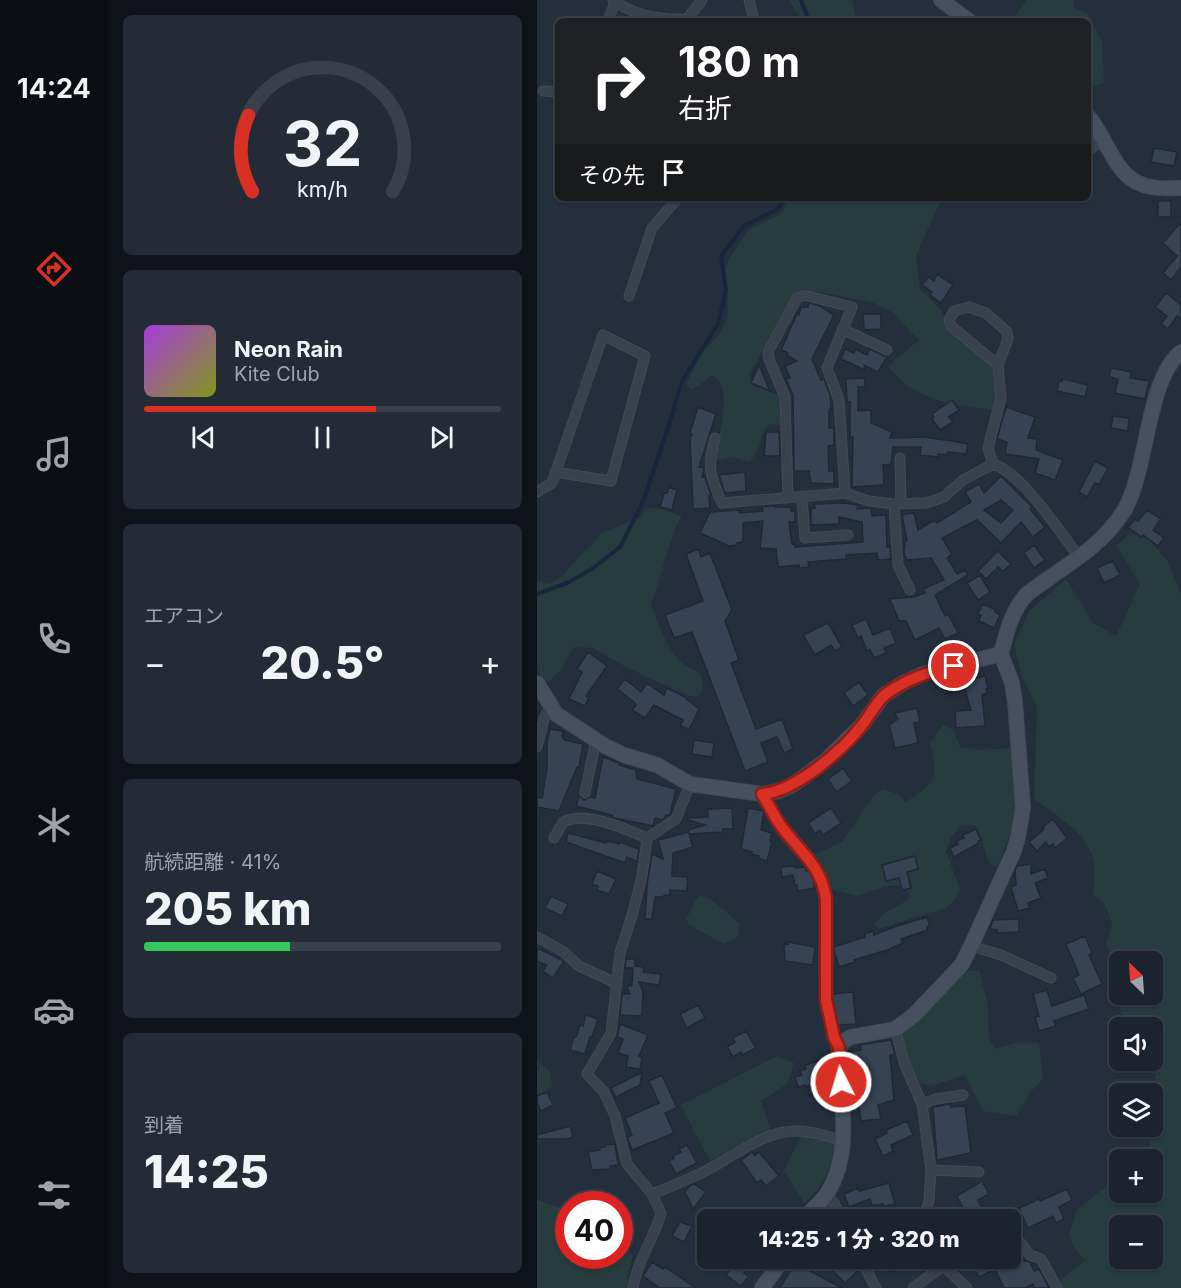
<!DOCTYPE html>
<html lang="ja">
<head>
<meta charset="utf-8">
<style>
  body { margin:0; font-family:Inter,"Noto Sans JP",sans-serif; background:#242b36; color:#f1f3f6; height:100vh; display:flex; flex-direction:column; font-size:22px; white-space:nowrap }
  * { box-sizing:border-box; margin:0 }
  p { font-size:20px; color:#a0a4aa }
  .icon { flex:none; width:33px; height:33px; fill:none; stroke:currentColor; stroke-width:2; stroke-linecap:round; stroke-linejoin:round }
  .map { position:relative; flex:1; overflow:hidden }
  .panel { display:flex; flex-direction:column; gap:15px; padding:15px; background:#0f1319; width:429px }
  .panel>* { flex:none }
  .guide { position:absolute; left:18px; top:18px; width:536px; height:183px; border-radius:9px; box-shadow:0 2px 4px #0004,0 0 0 2px #39404a; background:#202124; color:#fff; overflow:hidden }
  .needle { width:39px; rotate:335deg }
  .controls { position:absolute; left:572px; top:951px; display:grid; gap:12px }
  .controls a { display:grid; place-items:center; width:54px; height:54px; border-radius:9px; background:#1b232e; box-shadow:0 2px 4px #0004,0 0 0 2px #39404a; font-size:30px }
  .speed { position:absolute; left:18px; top:1191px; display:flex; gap:12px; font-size:30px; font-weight:700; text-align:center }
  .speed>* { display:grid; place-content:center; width:78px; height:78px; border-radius:50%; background:#1b232e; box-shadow:0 2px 4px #0004,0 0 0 2px #39404a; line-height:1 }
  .speed .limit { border:9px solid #d22; background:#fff; color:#111 }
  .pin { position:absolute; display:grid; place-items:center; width:51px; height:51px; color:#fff; margin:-26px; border:3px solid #fff; border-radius:50%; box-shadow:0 2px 6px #0007 }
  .me { position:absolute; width:66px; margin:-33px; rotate:355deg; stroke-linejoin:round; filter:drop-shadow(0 0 4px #0008) }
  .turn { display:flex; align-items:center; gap:21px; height:126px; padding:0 24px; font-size:27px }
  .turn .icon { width:78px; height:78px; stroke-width:2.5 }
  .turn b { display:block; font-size:42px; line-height:51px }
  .then { display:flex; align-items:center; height:57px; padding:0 24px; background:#0003; gap:12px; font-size:22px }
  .big { font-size:45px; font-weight:800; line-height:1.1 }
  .panel .tile { flex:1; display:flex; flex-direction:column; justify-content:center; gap:9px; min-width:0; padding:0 21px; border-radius:9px; background:#242b36 }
  .panel .dial { align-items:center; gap:0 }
  .dial svg { height:156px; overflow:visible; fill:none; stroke:#39404a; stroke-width:7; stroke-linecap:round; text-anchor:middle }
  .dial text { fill:#f1f3f6; stroke:none }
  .song { display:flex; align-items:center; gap:18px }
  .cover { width:72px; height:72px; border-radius:9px; background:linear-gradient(135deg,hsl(280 70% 55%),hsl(70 70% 35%)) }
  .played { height:6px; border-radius:3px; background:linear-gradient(90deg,#d93025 65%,#39404a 65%) }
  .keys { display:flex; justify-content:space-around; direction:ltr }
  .heat { display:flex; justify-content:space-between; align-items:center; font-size:33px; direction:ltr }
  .charge { height:9px; border-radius:4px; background:linear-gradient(90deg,#34c759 41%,#39404a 0) }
  .trip { position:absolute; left:160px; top:1209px; width:324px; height:60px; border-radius:9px; background:#1b232e; box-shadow:0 2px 4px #0004,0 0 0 2px #39404a; font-weight:800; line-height:60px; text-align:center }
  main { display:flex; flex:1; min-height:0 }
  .dock { display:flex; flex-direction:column; width:108px; justify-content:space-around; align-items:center; background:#0b0e12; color:#a0a4aa }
  .dock .icon { width:42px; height:42px }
  .dock .selected { color:#d93025 }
  .dock b { font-size:27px; color:#f1f3f6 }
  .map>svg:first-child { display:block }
  .green { fill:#263c3f; fill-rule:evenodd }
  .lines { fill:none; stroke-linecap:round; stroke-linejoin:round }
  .stream { stroke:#17263c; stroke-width:4 }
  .building { fill:#364354; stroke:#1f2835; stroke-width:1.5; fill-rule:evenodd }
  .street-casing { stroke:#414a57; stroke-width:11 }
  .secondary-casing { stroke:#414a57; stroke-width:16 }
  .street { stroke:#38414e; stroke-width:9 }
  .secondary { stroke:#465061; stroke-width:14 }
  .route-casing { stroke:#8d1f18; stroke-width:15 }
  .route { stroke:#d93025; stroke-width:10 }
</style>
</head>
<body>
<main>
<nav class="dock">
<b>14:24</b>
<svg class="icon selected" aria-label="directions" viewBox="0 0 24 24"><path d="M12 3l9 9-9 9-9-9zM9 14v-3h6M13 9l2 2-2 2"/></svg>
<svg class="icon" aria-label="music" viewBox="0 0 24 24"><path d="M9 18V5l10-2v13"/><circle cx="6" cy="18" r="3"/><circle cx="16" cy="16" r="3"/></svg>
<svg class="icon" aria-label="phone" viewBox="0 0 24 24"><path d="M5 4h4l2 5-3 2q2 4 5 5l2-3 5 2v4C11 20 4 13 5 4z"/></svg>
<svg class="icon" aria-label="climate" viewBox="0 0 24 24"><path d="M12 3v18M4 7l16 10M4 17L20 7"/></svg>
<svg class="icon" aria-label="car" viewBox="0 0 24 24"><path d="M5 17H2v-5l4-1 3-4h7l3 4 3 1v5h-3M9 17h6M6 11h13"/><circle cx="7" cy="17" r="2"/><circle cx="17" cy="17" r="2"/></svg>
<svg class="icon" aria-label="filters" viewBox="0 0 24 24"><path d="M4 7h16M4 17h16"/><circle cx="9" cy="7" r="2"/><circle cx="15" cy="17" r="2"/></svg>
</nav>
<section class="panel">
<div class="tile dial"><svg viewBox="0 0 100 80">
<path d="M14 69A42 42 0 1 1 86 69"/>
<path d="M14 69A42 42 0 0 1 12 30" stroke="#d93025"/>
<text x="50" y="56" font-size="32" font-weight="700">32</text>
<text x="50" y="72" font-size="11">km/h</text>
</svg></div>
<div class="tile">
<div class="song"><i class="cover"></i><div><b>Neon Rain</b><p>Kite Club</p></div></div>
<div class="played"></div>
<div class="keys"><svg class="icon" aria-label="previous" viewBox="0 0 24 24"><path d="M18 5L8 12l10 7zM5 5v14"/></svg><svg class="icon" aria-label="pause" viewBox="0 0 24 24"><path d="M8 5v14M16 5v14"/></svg><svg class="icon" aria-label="next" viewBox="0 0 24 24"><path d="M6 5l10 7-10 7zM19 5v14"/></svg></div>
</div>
<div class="tile"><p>エアコン</p>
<div class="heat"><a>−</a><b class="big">20.5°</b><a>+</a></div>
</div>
<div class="tile"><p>航続距離 · 41%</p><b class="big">205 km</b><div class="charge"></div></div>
<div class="tile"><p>到着</p><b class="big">14:25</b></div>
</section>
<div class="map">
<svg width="644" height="1288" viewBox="0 0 644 1288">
  <rect width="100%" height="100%" fill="#242f3e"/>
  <path class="green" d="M252,0H315L320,21H265Z
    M490,0H536V7L550,14L565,41L567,83L551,87L550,21H474Z
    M253,198H402L403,202L379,255L383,289L403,309L413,331L460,363V396L456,410C415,405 378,401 351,366L382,340L355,312L337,303L266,289L257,293L212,375L215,384L240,395L243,399V425L231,424C221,439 226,449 212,462L196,457L181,460L177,456C182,439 193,396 182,381C180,378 177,377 174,375L162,386L155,389L149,385L159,364L167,350L181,336L190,318L191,299L188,271L191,261L211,230L244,214Z
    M110,508L125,509L145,517L139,526L114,605C125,631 132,662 162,672C167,682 168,688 161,697L149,695L91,668L56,648L37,647L24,669L12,682L6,679L0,669V581L12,584L27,575L42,556L57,543L63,534L102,518Z
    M593,533L612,539L631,562L644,595V1288H526L523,1281L548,1260L536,1246L532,1234L540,1210L582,1176V1192H615V1160L603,1159L613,1151L615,1109L621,1089L615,1060V1028L591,1027L583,1011V995L615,994V962H582V979L569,944L575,925L568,903L556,895C558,882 559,870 556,858C550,833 517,813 497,799L500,708L485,676L477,645L492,611L529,579L556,623L579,636L603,585L580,546ZM582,1226H615V1258H582Z
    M406,725L416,730L423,747L444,750L475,748L479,803L476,827L461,865L455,867C446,853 447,838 438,825H425L413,839L409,851L423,890L418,900L409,908L341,929L337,924L348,913L371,900L372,893L361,885L345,887L322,896L291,889L276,859V855L305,842L337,795L347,789L360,794L369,802C399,783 402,776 393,743Z
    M161,896L171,897L203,924L201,936L187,944L152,925L149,919Z
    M442,970L451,1006L452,1039L458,1049L481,1042L502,1043L506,1078L492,1094L479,1116L446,1111L428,1075L394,1086L381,1083L370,1064L362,1032L383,1018L428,971Z
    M240,1056L257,1063L250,1084L224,1101L234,1130L173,1161L144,1105Z
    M0,1061L13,1071L15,1086L8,1095L0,1099Z
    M265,1134L299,1143C292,1169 289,1185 267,1203L247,1171Z
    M0,1200L29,1210L31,1209L32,1256H82L83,1233L96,1256L90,1276L92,1288H0Z"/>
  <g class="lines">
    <path class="stream" d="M264,0L272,21
      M0,594L30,583L55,569L83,547L106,502L133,422L145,381L181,324L189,291L184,256L207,226L241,209L247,198"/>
  </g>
  <path class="building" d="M617,148L640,152L637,166L614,162Z
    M621,201H634V217H621Z
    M644,222V267L634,280L626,273L640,256L626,243Z
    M400,274L416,285L404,303L393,295L395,292L385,285L391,277L397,281Z
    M629,293L644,305V319L640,316L631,329L624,324L630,316L618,307Z
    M272,303L283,306L297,315L275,359L284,380L287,379L293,395L294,409L292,410V428H297V445L291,446L292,471H297V484L274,483L272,471H257L256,395L249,379L253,378L248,366L260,361L250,355L251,353L244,350L260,314L262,315L264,307H271Z
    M326,314H344V329L327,330Z
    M308,349L317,353L318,349L330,355L333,349L350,357L341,372L327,365L328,370L304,359Z
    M222,365L233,391L214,383Z
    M574,368L594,372L593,378L612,381L608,399L578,393L581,379L572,377Z
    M328,378V387H321V411L334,410V423L355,432L353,438L386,437L415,441L431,444L429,454L411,452L410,455L401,454V457L383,455L384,447H356L354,464L346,465L347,485L315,487L316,437H313V402H310L309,379Z
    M526,379L551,385L548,397L520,391L522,381H525Z
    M415,400L422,410L412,417L416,422L403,430L395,419L397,417L395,414Z
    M161,407L179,414L162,467L167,468L165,477H168L174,495L172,496L173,508L156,509L153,439L155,434L153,433Z
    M469,407L498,417L491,438L500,439L499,450L526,460L518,480L498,473L502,459L468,454L470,442L460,439Z
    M576,416L592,418L591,431L574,428Z
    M229,432H242L243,456H227Z
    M558,461L571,468L562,485L558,483L550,497L542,492Z
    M208,472L209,491L188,493L182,475Z
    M464,476L495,507L493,509L508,527L496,537L484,522L464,543L440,520L405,538L415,554L410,558L420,574L428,570L431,575L398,595L408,616L411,614L421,633L408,639L402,628L378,640L369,621H362L353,599L376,597L388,593L386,589L407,580L394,558L370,560L367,554L368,541H370L365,515L377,513L381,530L394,522L399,521L400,523L434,502L428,492L442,484L447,493ZM464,500L476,510L464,523L447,510Z
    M132,487L140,490L135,510L123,507L127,493H130Z
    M306,503L321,505L320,509L334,508L335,516L349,515L350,547H353L354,559L341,560L340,553L309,555V559L271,562L272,567L262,568V565L241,567L239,549L223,548L226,521L206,523V542L200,543V545L192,546L163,533L173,512L202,510V513L226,511L225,507L238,506V507H254V511H258V522H252L255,544L258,543V547L326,542L325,522L302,517V524L274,525V509L278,508L277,504Z
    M610,510L624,519L616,530L627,538L621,546L606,535L604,537L591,527L598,519L601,521Z
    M497,545L508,560L497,568L487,553Z
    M161,549L164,557L173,553L195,610L188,621L202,660L194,663L219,729L245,719L256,749L247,753L240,737L224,743L231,762L208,771L155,632L137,638L128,615L166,601L149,554Z
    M461,551L474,564L466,571L461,567L449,579L441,571Z
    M576,561L583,575L567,583L560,568Z
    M443,575L453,592L441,600L430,583Z
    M446,604L459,610L458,612L463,615L457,628L442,621L444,615L441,614Z
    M329,619L336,635L353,628L359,643L347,648L349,653L337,658L333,649L330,651L324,636L321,638L315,625Z
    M291,623L305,647L298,651L294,645L278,655L266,635Z
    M51,652L70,666L49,696L52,697L48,706L32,699L45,672L40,669Z
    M448,676L451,688L449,689L450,693L445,695L448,726L419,728L418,711L434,710L426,682Z
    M88,679L104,692L110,683L127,695L130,688L150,698L149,699L162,709L152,730L143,725L146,720L117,705L108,718L95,710L99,705L97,702L80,689Z
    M322,682L331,695L316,706L307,693Z
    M380,708L383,722L377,723L381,743L358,748L352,725L361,719L358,713Z
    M13,729L26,731L25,737L27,738V740L46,744L42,767H40L22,811L0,807V797L5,798L10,769V744Z
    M157,740L177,743L175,757L155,754Z
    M66,757L82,763V765L99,770L100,779L139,789L133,815H129L126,820L118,818L116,826L77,818L75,817V815L39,806L42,796L47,800L53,797L58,798Z
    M306,768L315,781L299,792L291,779Z
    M195,808L196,829H186V832L152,834L156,847L136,853L135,876L151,877L150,891L133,890V895H127V897H118L115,919H108L110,885L115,854L126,859L121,840L152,832L151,830L168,825L151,820V818L171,817V809Z
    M211,808L227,811L224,830L235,833L233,841L235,842L230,861L221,858L222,856L214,854L215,852L204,849Z
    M294,808L304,823L286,835L283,830L278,834L271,823Z
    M516,819L530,838L528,840L518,848L516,844L512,847L509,842L500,851L492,842L507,829L506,827Z
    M439,829L444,840L441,841L442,843L417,857L413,848L421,844L419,841L427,838L426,835Z
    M31,833L69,843L70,841L82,844L83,842L102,849L100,862L90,857L88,863L29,842Z
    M378,856L381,869L370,872L374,888L365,890L362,878L349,881L345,865Z
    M494,864V874L508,869L511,878L498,883L504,898L491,903L493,908L481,911L474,887L479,885L478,870L480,866Z
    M257,866L258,868L269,867V871L271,870L276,879L278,888L261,891L260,885H258L256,875L245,877L244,867Z
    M60,871L79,879L72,894L60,890L61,886L55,884Z
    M14,896L31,904L25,916L8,908Z
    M390,917L393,926L390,927L391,930L364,939L366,943L346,952V951L317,960L318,962L302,967L296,947L328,937L327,934L336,931L337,935L357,927Z
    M482,919V932L460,933V930L453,929L456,920Z
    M548,936L555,953L552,955L565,984L544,994L536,978L542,975L529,944Z
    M251,942L278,947L276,965L248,961L247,943L251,944Z
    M0,948L27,961L16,978L6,971L10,965L0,961Z
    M89,959H98V966L107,967L106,972L124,974L122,985L102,982L106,992L105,1016L83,1015L85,994H93L90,987L95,985L96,968H88Z
    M510,990L515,1006L547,995L552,1009L517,1021L519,1026L502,1031L498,1017L502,1016L496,994Z
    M316,992L319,1024L301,1025L295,994Z
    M161,1005L168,1018L150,1028L143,1014Z
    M49,1015L61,1019L55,1037H53L48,1054L33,1050L37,1037H39L43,1025L46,1026Z
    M83,1024L111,1035L102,1056L105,1057L103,1069L89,1067L91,1056L81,1053L86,1039L80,1037Z
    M209,1031L219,1048L205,1055L204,1052L196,1057L190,1047L198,1042L196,1038Z
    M354,1040L358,1054L353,1055L357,1100L341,1105L344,1119L324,1121L317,1074L315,1064H312L311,1052L324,1050L323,1045Z
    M291,1058L294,1076L282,1080L283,1083L269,1087L268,1085L261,1087L258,1077L265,1075L263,1071L269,1069L268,1065Z
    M105,1072L103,1085L79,1097L74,1088Z
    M125,1075L140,1108L128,1113L137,1133L95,1150L90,1137L95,1135L88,1118L122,1103L112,1081Z
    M10,1092L16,1105L4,1111L0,1102V1096Z
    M413,1104L414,1107L428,1106L434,1153L400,1160L396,1107Z
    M370,1121L376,1135L354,1145L356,1151L346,1156L338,1139L350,1133L349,1130Z
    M33,1126L36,1137L30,1139H0V1135Z
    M78,1144L81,1165L73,1166V1169L55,1170L51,1152L63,1150V1148L68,1147V1145Z
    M150,1145L160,1163L139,1174L132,1161L137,1158L136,1156L144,1152L142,1149Z
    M215,1152L218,1155L222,1152L242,1176L229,1186L224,1180L220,1183L204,1160Z
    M445,1181L452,1194L441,1200L449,1217L444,1220H432L420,1196Z
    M352,1183L358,1204L347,1206L346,1204L335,1205L333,1199L312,1207L307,1194L321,1188L322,1191Z
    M157,1184L169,1192L156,1209L148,1192L152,1186Z
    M530,1189L535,1200L522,1207L527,1219L519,1223L516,1216L491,1228L482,1208L502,1199L503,1201Z
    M143,1222L155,1226L147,1242L135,1236Z
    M474,1242L487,1261L493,1262L497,1271L502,1269L512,1288H498L496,1284L488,1288H467L458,1269L442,1277L431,1258H474Z
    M295,1258H312L322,1270L308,1283L289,1264Z
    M349,1258H387L388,1260L381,1262L382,1266L372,1270L371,1266L354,1272Z
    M199,1261L210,1269L207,1273L212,1276L204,1286L189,1275Z
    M115,1262L126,1269L128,1267L159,1288H123L106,1276Z
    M258,1263L305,1288H243Z"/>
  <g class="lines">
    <defs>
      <path id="street" d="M76,0C97,16 125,20 150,19L165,0
        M212,0L217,21
        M71,21L78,2
        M6,91L21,92
        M550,151L567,140
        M92,296L115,228L141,198
        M305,329L350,350
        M178,438C170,467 173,477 185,503L308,493L332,501L357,504L389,503L407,497L426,480L456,464C486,474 522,531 542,557
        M363,458L364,504
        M456,464L451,448L464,398L461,365L471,339L470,332L449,313L432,307L417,311L412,320L414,326L461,365
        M0,492L15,483L66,335L108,356L74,481L18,472
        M265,497L268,538L311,535
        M251,498L248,397L232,359L231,352L260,298L267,295L315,307L290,368L302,400L308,493
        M357,504L361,565L373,590
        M0,747L7,719L13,706
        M153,784L139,819L110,838L105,876L96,912L83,953L74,1033L50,1074L67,1092L78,1116L90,1164L115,1194C135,1186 156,1178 174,1168C205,1151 234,1126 271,1132C283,1133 295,1138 306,1141
        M48,793L59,740
        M225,794C231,803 236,814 242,823C260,850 284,863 289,899C288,948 281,1003 302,1048
        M17,838L26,822C48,810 88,829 110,838
        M0,937L27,952L42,966L79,983
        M434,946L464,955L514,978
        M358,1029L368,1065L385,1104L394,1170
        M385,1104L399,1099L426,1095
        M289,1195L297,1203L305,1220
        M387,1220L392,1200L394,1170L442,1172
        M474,1231L493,1255L504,1259L520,1288
        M323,1258L339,1288
        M398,1258L430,1288
        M96,1288C100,1261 117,1239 124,1213L115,1194
        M376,1288L406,1266"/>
      <path id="secondary" d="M404,0L432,21
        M550,115C572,139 577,182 615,187C624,189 635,188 644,188
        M0,683L19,714L68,746L87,755L120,765L153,784L225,794L242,791L257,784L287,762L325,725L346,696L366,683L386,674L464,654
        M266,1220C274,1210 285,1202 291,1192C318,1147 301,1096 302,1048L307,1041L314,1037L358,1029L377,1015L416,974L425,964L434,946L477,851L481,837L486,808L478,702L475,683L464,654C469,634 475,610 489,595C497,588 507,582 515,576C544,556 569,540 588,509C611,468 610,378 644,352
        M225,1288L247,1258"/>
    </defs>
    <use href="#street" class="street-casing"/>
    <use href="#secondary" class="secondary-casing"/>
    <use href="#street" class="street"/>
    <use href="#secondary" class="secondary"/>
  </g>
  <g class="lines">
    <defs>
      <path id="route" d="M304,1082L302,1048L297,1037L289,1000V899C284,863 260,850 242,823C236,814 231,803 225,794C259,791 306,750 326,724C334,714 339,702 349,694C369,679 393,672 417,666"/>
    </defs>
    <use href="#route" class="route-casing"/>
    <use href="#route" class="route"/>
  </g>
</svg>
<div class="controls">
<a><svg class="needle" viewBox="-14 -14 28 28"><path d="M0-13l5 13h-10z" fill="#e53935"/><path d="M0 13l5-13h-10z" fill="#a0a4aa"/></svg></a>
<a><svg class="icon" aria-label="sound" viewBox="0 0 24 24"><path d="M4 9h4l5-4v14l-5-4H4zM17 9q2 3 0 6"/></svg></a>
<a><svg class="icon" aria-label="layers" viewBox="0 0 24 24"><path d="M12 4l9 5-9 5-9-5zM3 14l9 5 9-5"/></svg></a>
<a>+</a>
<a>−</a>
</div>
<div class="speed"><div class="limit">40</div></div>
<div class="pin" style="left:417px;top:666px;background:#d93025"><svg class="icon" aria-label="arrive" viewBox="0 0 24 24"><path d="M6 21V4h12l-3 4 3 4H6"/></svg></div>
<svg class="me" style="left:304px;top:1082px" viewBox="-20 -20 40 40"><circle r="17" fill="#d93025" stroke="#fff" stroke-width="3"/><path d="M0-11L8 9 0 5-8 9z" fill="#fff"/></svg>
<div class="trip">14:25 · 1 分 · 320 m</div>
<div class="guide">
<div class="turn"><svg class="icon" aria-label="right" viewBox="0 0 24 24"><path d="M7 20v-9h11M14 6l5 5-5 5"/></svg><div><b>180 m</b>右折</div></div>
<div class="then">その先<svg class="icon" aria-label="arrive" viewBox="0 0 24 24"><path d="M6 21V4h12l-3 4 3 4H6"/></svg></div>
</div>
</div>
</main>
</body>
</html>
